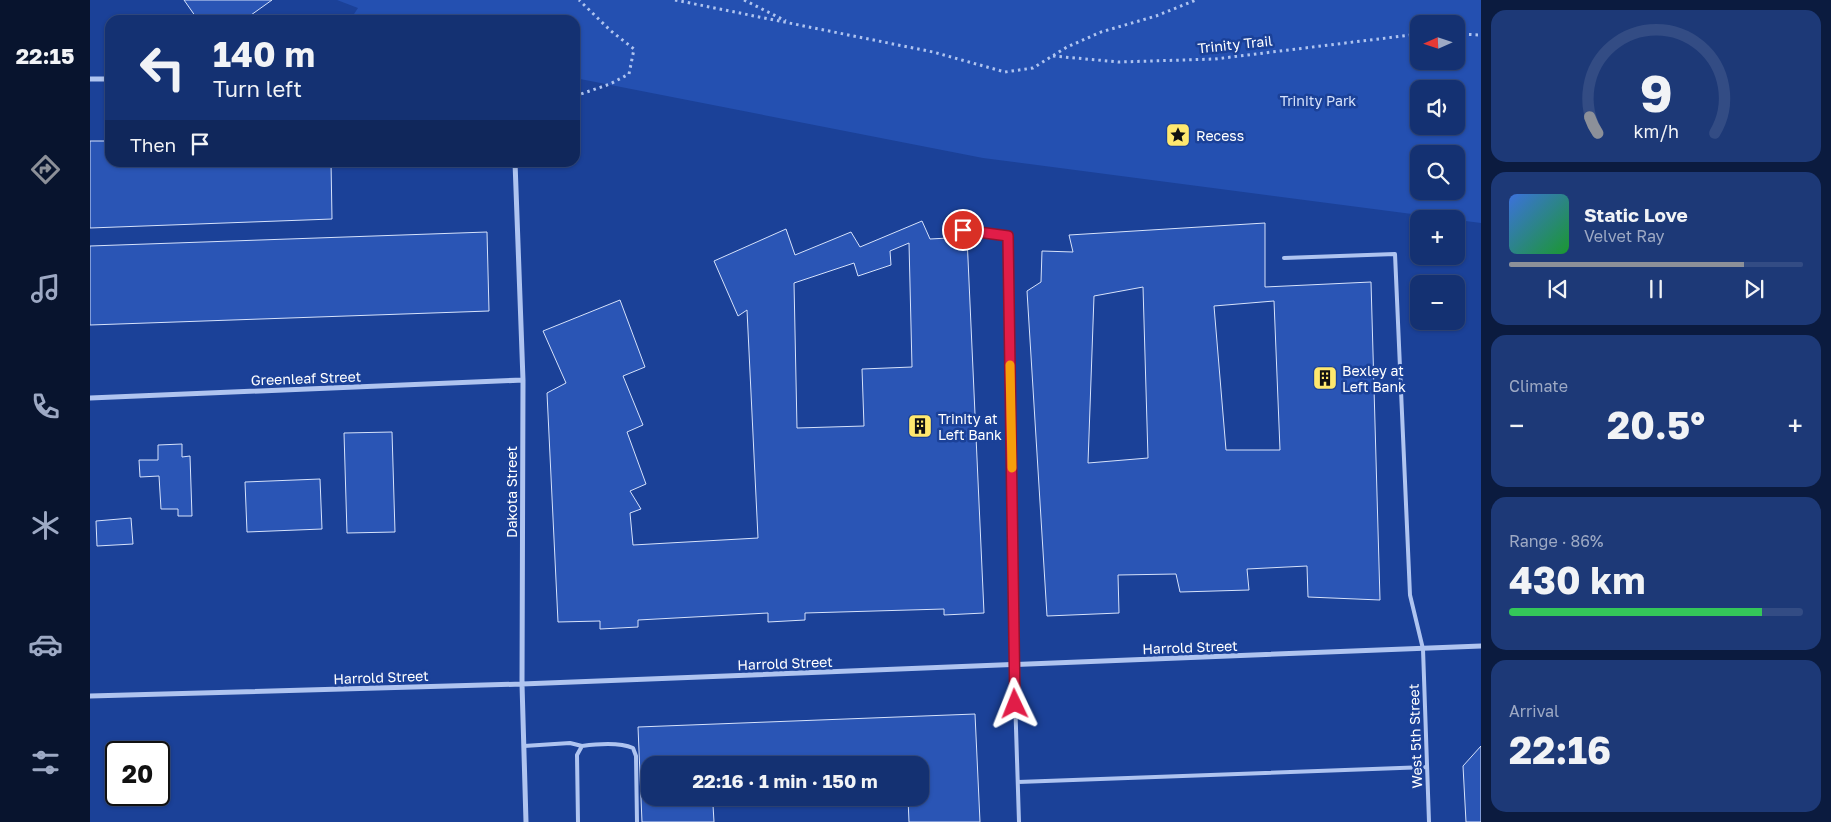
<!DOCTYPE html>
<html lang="en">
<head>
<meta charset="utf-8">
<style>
  body { margin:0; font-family:"Golos Text",sans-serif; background:#1d3977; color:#f1f3f6; height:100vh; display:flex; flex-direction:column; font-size:19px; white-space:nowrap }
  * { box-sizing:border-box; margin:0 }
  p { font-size:16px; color:#9da9c4 }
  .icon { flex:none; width:28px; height:28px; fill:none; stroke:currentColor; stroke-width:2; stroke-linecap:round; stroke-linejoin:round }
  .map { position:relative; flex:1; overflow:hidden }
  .drawer { display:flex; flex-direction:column; gap:10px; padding:10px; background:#0b1b3f; width:350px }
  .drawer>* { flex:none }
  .hud { position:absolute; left:15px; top:15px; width:475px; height:152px; border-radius:15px; box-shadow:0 1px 4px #0004,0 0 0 1px #334c84; background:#143172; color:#f1f3f6; overflow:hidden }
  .needle { width:32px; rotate:267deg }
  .fabs { position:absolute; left:1320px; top:15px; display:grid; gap:10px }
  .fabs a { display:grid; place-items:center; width:55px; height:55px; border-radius:10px; background:#143172; box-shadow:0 1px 4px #0004,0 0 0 1px #334c84; font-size:25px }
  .speed { position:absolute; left:15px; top:741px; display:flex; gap:10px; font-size:25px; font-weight:700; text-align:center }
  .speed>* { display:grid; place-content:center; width:65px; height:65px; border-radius:50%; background:#143172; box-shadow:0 1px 4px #0004,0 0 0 1px #334c84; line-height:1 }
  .speed .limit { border:2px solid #111; border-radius:8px; background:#fff; color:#111 }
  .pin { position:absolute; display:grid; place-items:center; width:42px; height:42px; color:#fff; margin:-21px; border:2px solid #fff; border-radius:50%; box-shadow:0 1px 5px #0007 }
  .me { position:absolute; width:55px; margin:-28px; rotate:358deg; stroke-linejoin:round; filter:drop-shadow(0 0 4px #0008) }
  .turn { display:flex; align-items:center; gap:18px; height:105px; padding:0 25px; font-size:22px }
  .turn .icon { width:65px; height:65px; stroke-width:2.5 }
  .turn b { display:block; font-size:35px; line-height:42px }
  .then { display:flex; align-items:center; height:48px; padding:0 25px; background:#0003; gap:10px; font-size:19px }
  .big { font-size:38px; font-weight:700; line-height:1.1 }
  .drawer .widget { flex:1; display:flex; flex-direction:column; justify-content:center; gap:8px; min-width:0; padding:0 18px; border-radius:15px; background:#1d3977 }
  .drawer .dial { align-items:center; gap:0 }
  .dial svg { height:130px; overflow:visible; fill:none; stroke:#334c84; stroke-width:7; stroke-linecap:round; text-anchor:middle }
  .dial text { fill:#f1f3f6; stroke:none }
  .song { display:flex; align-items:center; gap:15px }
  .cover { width:60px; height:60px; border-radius:8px; background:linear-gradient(135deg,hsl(220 70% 55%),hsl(130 70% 35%)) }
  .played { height:5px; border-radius:2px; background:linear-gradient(90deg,#8c9099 80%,#334c84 80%) }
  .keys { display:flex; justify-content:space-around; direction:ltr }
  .heat { display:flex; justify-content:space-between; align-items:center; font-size:28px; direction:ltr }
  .charge { height:8px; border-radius:4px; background:linear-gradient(90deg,#34c759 86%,#334c84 0) }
  .trip { position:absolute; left:551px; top:756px; width:288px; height:50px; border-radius:15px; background:#143172; box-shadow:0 1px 4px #0004,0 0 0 1px #334c84; font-weight:700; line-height:50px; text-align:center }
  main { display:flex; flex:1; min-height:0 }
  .dock { display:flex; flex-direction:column; width:90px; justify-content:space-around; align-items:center; background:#08142e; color:#9da9c4 }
  .dock .icon { width:35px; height:35px }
  .dock .on { color:#8c9099 }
  .dock b { font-size:22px; color:#f1f3f6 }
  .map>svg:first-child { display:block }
  .green { fill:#2450b1; fill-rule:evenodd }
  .building { fill:#2a55b5; stroke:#d6e2fb; fill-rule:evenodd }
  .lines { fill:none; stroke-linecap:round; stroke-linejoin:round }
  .path { stroke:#afc4f0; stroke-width:3; stroke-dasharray:2.5 4; stroke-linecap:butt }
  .lane { stroke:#afc4f0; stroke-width:4 }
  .street { stroke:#afc4f0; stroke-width:5 }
  .route-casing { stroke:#92132f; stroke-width:12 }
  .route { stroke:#e11d48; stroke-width:9 }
  .slow { stroke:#f59e0b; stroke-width:9 }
  .labels { text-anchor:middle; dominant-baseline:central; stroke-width:5; stroke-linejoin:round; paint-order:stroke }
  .street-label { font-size:14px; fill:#fff; stroke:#1b4198 }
  .park-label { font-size:14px; fill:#d6e2fb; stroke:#1b4198 }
  .poi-label { font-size:14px; fill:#fff; stroke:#1b4198; text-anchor:start }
</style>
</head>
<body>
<main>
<nav class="dock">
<b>22:15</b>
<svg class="icon on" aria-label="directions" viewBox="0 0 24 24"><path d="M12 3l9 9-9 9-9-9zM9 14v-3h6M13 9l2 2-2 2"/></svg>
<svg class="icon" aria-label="music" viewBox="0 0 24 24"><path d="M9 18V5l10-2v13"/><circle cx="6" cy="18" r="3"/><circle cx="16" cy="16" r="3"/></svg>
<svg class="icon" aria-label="phone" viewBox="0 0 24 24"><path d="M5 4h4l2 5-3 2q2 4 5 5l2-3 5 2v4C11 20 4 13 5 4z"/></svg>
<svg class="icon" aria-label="climate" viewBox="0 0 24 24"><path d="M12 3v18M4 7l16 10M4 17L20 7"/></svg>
<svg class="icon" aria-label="car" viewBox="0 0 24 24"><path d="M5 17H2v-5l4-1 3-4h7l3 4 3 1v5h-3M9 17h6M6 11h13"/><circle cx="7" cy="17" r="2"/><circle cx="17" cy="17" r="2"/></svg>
<svg class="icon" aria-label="filters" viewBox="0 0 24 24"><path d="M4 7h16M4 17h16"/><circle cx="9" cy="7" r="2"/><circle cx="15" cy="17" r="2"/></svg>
</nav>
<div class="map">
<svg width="1391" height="822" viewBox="0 0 1391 822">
  <rect width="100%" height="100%" fill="#1b4198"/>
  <path class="green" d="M247,0H1391V223L893,158L485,78V20H260L268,8ZM1329,24H1366V61H1329ZM1329,89H1366V126H1329ZM1329,154H1366V191H1329Z"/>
  <path class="building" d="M94,0H182L154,20H108Z
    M0,141H20V162H241L242,219L0,228Z
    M832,221L840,239L877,237L894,613L854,615V609L715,613V620L678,622V613L548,620V627L510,629V621L468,622L457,393L476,383L453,331L530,300L555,367L533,376L553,425L537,432L556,484L540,491L551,509L540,513L543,545L668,538L657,310L648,316L624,261L696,229L705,255L761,232L770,247ZM819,243L822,367L772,369L774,426L707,428L704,283L764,263L768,276L801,265L800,251Z
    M1175,223V287L1281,282L1290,600L1218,597L1217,566L1157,569L1159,590L1090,592L1086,574L1028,575L1029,613L957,616L937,291L951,282L952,251L983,252L979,235ZM1053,287L1058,458L998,463L1004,296ZM1184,301L1190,450H1136L1124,306Z
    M397,232L399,311L0,325V246Z
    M302,432L305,532L257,533L254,433Z
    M92,444V457L100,456L102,516H88V509H71L69,476L50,477L49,460H68V445Z
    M230,479L232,529L157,532L155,482Z
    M41,518L43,544L7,546L6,521Z
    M885,714L890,822H819L818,798H830V765H560V798H810L623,805L624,822H552L548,727Z
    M1391,746V822H1376L1373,766Z"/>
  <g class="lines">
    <path class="path" d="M585,0L843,52L915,72L943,68L977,47L1011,32L1066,16L1106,0
      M654,0L696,21
      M1366,34L1391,35
      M963,56L1029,62L1125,59L1329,34
      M485,96L520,84L539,74L544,49L521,31L489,0"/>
    <path class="lane" d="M858,227L918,237L924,665L929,822
      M1194,258L1305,254L1320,595L1333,649L1339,822
      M434,746L480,743L492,746
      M928,782L1337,767
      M488,822L487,755L492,746C507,744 529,742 543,748L546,756L547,822"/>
    <path class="street" d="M0,79H20
      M425,162L433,380L432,684L436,822
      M0,398L433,380
      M0,696L432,684L1391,646"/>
  </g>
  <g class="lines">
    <defs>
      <path id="route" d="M873,230L918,236L925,704"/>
    </defs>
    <use href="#route" class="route-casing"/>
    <use href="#route" class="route"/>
    <path class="slow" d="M920,365L922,468"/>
  </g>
  <defs>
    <symbol id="sight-square" viewBox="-11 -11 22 22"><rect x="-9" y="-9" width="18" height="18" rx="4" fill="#ffe86e" stroke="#1b4198"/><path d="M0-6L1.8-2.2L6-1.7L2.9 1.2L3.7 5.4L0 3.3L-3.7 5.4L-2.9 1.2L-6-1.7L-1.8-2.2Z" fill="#111"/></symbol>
    <symbol id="building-square" viewBox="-11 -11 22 22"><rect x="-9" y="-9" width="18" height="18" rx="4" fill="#ffe86e" stroke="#1b4198"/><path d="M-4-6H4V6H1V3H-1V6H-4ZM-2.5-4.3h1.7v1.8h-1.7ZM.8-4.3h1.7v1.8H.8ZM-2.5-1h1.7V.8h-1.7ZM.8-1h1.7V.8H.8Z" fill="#111"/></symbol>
  </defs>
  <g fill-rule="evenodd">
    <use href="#sight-square" x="1074" y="121" width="28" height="28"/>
    <use href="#building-square" x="1221" y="364" width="28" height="28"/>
    <use href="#building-square" x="816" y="412" width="28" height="28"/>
  </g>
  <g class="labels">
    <g class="street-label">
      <text transform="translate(1145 44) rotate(-6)">Trinity Trail</text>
      <text transform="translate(216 378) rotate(-2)">Greenleaf Street</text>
      <text transform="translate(421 492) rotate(-90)">Dakota Street</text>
      <text transform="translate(1100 647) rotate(-2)">Harrold Street</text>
      <text transform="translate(695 663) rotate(-2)">Harrold Street</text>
      <text transform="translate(291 677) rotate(-2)">Harrold Street</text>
      <text transform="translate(1325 736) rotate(-92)">West 5th Street</text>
    </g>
    <g class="park-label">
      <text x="1228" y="100">Trinity Park</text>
    </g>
    <g class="poi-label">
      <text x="1106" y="135">Recess</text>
      <text x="1252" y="370">Bexley at<tspan x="1252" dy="16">Left Bank</tspan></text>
      <text x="848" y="418">Trinity at<tspan x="848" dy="16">Left Bank</tspan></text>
    </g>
  </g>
</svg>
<div class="fabs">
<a><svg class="needle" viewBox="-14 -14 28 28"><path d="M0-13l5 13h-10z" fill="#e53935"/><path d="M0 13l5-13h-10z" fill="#9da9c4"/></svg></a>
<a><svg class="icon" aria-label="sound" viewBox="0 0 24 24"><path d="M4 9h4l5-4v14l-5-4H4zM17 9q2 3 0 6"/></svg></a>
<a><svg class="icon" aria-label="search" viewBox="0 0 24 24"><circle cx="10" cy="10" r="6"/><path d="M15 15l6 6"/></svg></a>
<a>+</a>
<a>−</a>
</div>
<div class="speed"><div class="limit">20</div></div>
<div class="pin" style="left:873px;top:230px;background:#d93025"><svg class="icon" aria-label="arrive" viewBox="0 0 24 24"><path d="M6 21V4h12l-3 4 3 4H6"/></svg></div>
<svg class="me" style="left:925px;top:704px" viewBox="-20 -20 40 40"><path d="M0-17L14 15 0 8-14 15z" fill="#e11d48" stroke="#fff" stroke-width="4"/></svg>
<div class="trip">22:16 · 1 min · 150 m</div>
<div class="hud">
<div class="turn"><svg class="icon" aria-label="left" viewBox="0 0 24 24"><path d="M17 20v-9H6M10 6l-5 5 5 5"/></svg><div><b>140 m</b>Turn left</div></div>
<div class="then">Then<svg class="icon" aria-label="arrive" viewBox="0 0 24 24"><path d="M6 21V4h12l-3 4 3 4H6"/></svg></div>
</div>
</div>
<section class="drawer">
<div class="widget dial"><svg viewBox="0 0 100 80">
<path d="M14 69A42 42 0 1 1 86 69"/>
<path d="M14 69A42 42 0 0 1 9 59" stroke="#8c9099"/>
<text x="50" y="56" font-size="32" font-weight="700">9</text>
<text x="50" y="72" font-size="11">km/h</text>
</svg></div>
<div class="widget">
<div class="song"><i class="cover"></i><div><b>Static Love</b><p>Velvet Ray</p></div></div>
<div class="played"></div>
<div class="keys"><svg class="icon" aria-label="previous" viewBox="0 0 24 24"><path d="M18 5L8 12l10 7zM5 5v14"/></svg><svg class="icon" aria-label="pause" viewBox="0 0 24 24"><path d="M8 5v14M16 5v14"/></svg><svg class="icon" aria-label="next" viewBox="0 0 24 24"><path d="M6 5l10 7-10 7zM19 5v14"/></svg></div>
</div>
<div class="widget"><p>Climate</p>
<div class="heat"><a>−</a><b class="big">20.5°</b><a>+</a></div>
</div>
<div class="widget"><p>Range · 86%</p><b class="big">430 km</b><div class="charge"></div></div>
<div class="widget"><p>Arrival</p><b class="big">22:16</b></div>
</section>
</main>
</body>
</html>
